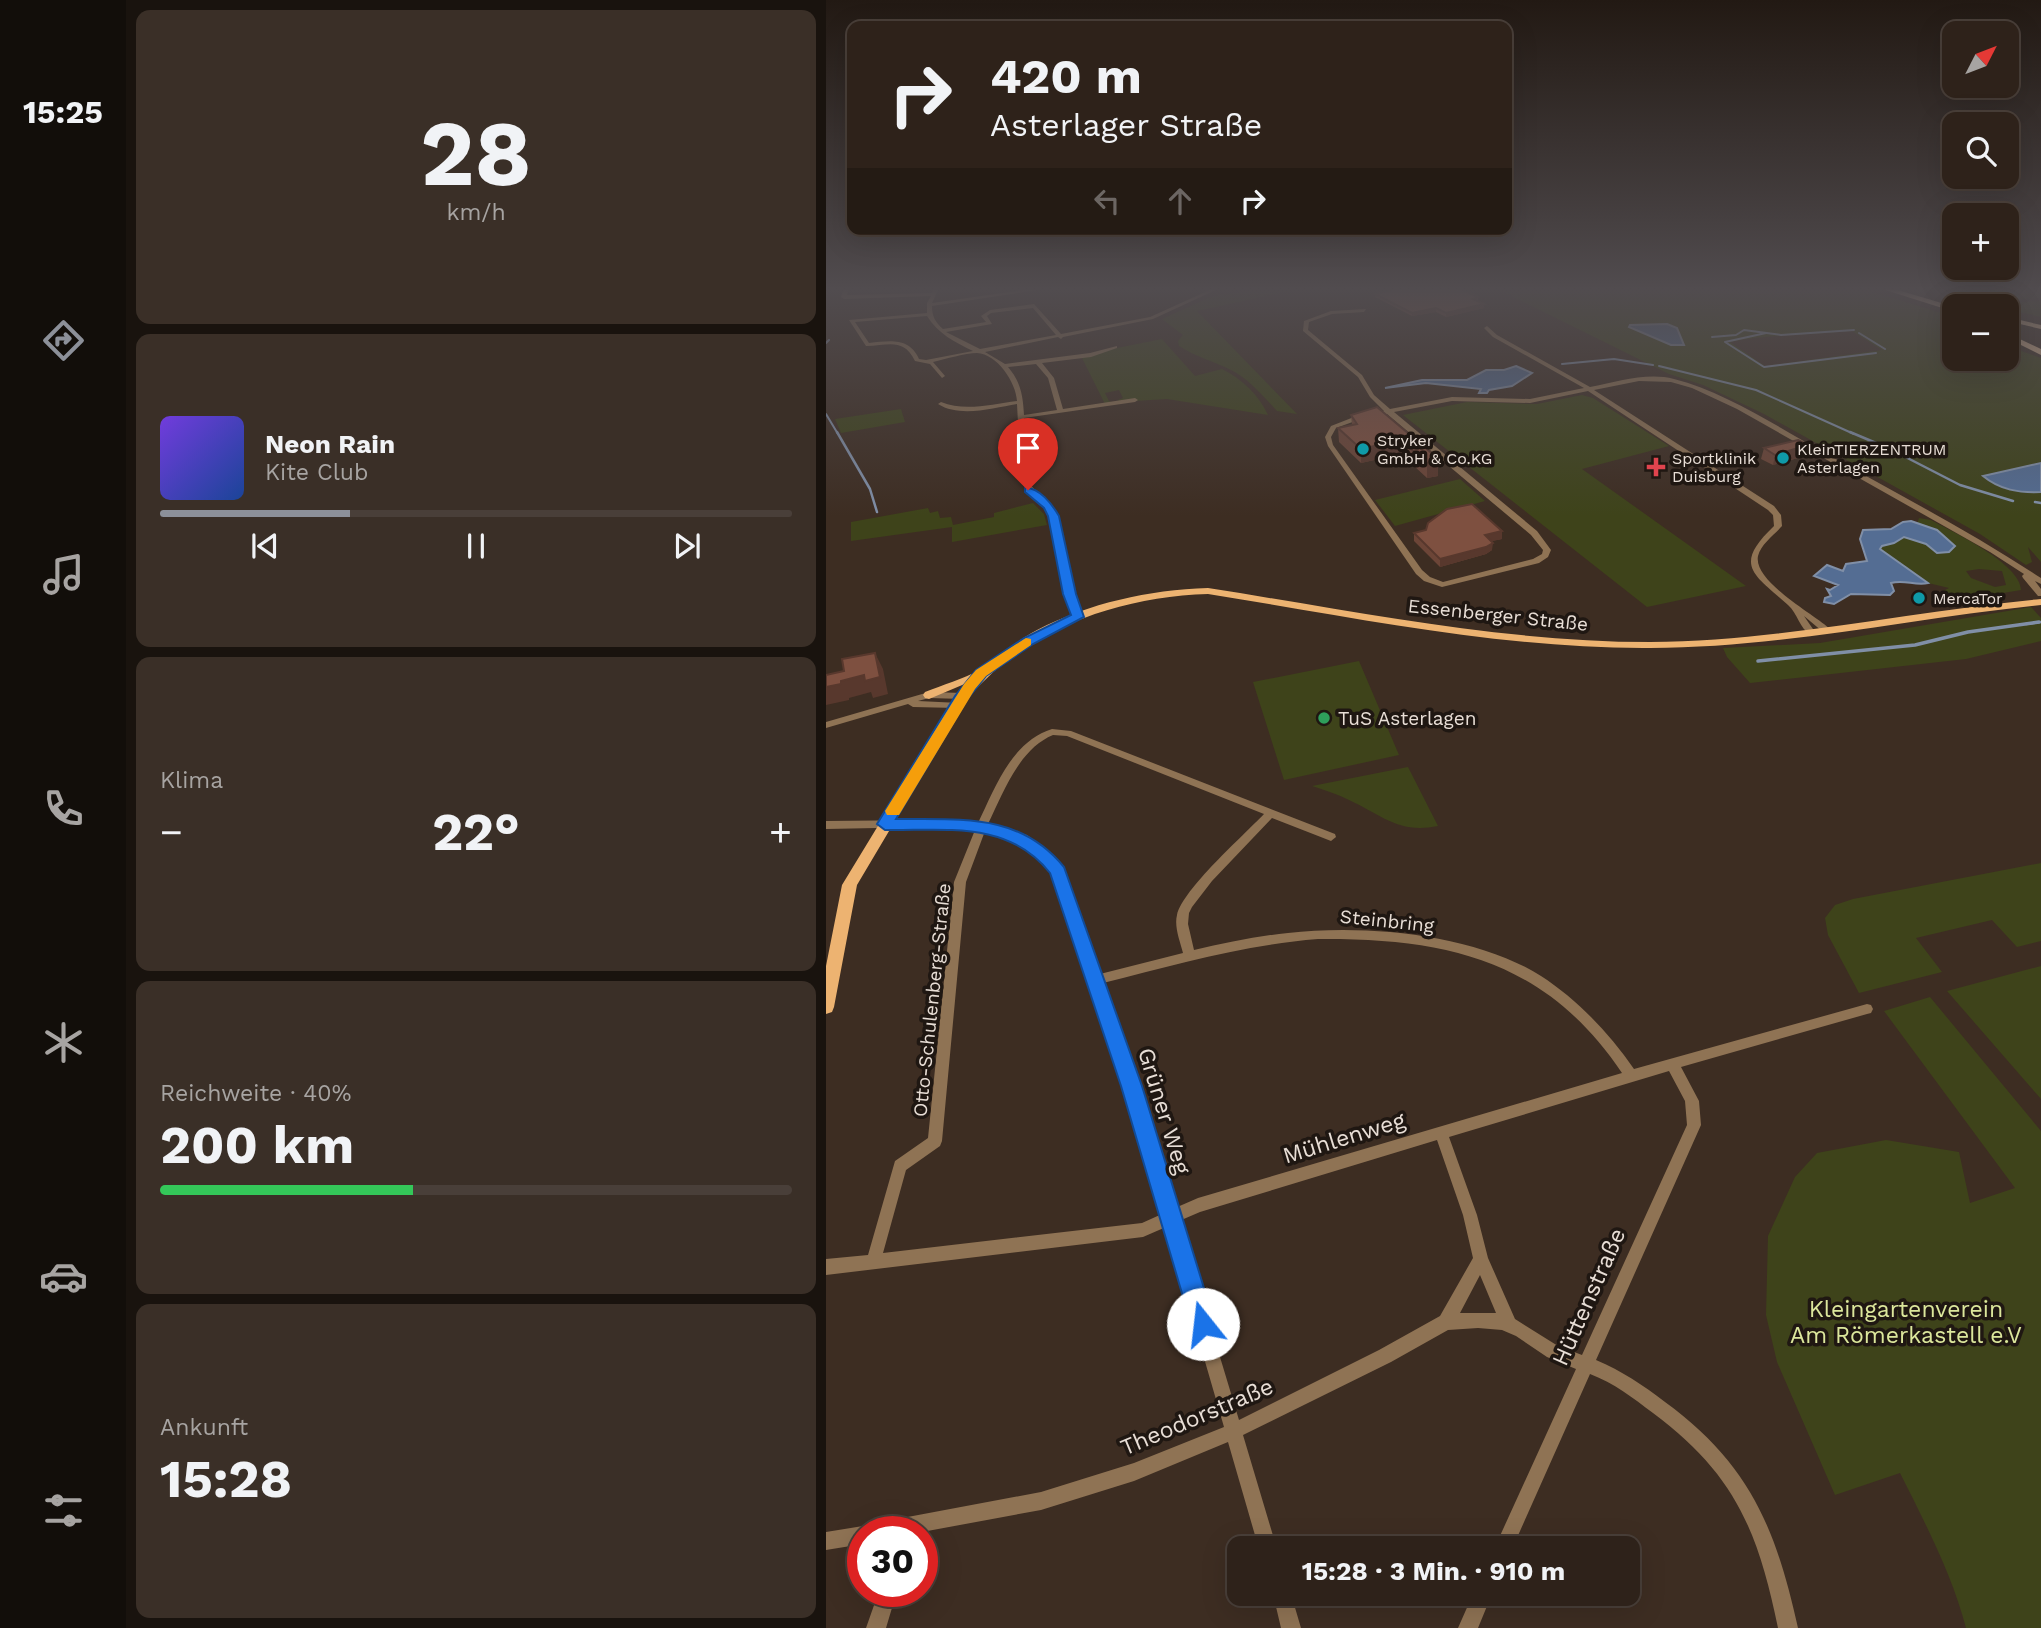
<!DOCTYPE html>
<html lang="de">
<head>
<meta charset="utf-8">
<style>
  body { margin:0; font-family:"Work Sans",sans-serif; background:#3a2f27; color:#f1f3f6; height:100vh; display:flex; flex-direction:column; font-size:26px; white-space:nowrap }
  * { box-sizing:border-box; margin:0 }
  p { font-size:23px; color:#a7a4a2 }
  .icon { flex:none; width:38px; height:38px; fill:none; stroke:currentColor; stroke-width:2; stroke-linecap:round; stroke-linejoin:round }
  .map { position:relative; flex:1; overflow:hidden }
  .sheet { display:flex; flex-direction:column; gap:10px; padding:10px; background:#19130e; width:700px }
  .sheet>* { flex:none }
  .top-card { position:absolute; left:21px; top:21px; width:665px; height:214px; border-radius:14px; box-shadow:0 7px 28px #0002,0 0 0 2px #493f39; background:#2e221a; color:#f1f3f6; overflow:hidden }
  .needle { width:46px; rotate:48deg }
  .fabs { position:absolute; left:1116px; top:21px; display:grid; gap:14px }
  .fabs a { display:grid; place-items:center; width:77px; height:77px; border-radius:14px; background:#2e221a; box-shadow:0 7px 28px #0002,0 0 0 2px #493f39; font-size:35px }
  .speed { position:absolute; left:21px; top:1516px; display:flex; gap:14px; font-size:35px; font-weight:700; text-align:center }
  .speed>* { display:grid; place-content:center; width:91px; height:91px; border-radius:50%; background:#2e221a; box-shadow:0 7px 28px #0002,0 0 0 2px #493f39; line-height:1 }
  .speed .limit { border:10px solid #d22; background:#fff; color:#111 }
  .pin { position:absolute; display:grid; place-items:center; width:60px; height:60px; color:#fff; margin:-72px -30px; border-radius:50% 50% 50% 0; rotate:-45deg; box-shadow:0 0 7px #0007 }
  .pin .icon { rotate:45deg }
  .me { position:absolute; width:77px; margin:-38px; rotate:344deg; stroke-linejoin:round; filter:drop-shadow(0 0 5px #0008) }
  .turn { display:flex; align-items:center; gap:24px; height:147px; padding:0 28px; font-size:32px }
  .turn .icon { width:91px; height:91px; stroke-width:2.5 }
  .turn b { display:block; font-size:49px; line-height:60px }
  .lanes { display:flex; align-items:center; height:66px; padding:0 28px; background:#0003; justify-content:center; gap:35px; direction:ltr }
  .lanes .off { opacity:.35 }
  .big { font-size:52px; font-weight:700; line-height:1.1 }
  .sheet .widget { flex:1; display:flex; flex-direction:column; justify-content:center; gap:10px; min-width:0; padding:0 24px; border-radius:14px; background:#3a2f27 }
  .sheet .dial { align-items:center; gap:0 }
  .dial b { font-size:91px; line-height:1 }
  .song { display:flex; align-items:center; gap:21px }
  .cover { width:84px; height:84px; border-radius:10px; background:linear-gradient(135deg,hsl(260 70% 55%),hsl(220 70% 35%)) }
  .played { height:7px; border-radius:4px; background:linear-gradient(90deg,#8c9099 30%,#493f39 30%) }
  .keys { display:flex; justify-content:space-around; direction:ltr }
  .heat { display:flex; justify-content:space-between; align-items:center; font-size:38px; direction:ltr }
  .charge { height:10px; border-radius:5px; background:linear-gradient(90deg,#34c759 40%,#493f39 0) }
  .trip { position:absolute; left:401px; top:1536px; width:413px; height:70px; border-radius:14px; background:#2e221a; box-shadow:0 7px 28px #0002,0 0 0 2px #493f39; font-weight:700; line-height:70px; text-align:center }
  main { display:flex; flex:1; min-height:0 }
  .menu { display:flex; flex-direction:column; width:126px; justify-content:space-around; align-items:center; background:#120e0a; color:#a7a4a2 }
  .menu .icon { width:49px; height:49px }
  .menu .on { color:#8c9099 }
  .menu b { font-size:32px; color:#f1f3f6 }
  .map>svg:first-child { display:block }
  .green { fill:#3e431a; fill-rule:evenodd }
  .water { fill:#546d93; stroke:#808fa7; stroke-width:2 }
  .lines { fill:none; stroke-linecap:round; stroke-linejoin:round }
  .stream-far2 { stroke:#808fa7; stroke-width:2 }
  .stream-far1 { stroke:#808fa7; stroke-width:2.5 }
  .stream { stroke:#808fa7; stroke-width:3.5 }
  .minor { fill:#8f7354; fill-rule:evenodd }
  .major { fill:#edb371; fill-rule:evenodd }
  .highway { fill:#fed3a6; fill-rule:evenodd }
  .wall { fill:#6c4537 }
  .shaded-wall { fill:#58382d }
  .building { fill:#7e5040; stroke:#58382d; stroke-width:2 }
  .route { fill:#1a73e8; stroke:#114b97; stroke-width:2 }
  .slow { fill:#f59e0b }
  .culture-dot { fill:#0f9aa8; stroke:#1f1712; stroke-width:2.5 }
  .health-dot { fill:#e0444e; stroke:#1f1712; stroke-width:2.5 }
  .leisure-dot { fill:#2e9e5b; stroke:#1f1712; stroke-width:2.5 }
  .labels { text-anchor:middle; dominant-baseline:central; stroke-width:7; stroke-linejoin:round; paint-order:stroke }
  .far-poi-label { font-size:16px; fill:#e8ded6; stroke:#1f1712; text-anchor:start }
  .street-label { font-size:19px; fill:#e8ded6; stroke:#1f1712 }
  .poi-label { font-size:19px; fill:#e8ded6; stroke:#1f1712; text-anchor:start }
  .near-street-label { font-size:23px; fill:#e8ded6; stroke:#1f1712 }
  .near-park-label { font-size:23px; fill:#dce79c; stroke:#1f1712 }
</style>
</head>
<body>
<main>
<nav class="menu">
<b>15:25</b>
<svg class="icon on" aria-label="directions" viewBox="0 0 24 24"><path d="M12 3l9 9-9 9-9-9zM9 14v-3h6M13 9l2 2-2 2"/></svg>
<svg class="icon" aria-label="music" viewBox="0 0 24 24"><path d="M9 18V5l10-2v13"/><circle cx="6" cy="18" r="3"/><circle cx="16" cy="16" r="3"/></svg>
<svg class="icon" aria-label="phone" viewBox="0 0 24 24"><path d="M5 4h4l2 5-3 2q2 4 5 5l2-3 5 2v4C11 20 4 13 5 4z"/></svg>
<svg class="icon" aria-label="climate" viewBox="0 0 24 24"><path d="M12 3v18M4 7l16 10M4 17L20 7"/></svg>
<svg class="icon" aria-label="car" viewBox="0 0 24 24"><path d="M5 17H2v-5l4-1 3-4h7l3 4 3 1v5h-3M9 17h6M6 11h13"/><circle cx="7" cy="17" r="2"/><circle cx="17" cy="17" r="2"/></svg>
<svg class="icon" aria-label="filters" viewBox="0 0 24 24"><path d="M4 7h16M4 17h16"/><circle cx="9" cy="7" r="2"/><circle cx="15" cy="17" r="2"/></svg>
</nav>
<section class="sheet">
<div class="widget dial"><b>28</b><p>km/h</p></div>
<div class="widget">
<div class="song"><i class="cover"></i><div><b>Neon Rain</b><p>Kite Club</p></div></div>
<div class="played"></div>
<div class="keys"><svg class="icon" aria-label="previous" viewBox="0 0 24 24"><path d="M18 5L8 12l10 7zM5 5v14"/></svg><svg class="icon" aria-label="pause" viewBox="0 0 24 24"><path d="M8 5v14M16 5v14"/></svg><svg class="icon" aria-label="next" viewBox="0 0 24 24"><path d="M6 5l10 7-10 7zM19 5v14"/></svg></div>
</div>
<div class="widget"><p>Klima</p>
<div class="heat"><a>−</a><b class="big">22°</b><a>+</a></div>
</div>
<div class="widget"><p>Reichweite · 40%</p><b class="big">200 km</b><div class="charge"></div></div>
<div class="widget"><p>Ankunft</p><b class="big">15:28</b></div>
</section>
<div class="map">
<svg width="1215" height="1628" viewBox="0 0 1215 1628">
  <rect width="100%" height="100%" fill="#3d2d22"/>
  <path class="green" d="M441,288H477L371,311L471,414L451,411C438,397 422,378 405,370C387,361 370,357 353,346L352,341L357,335L336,319L387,296Z
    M674,288H1034L1125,316L1129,320V359H1181V346L1215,358V562L1202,547L1206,562L1200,565L1154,534L938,414L877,385L843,374L675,291ZM1026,331L1056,350L939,366L904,342C944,334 985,335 1026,331Z
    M1103,288L1215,291V298L1170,300Z
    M1145,300L1179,303L1215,301V317L1181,309V306Z
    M336,339L369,376L396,369C416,379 433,395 442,415L341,399L293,402L292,400L297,398L293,390L279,393L283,401L288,403L279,404L255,356L273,354L271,352Z
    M756,395L767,398L843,446L756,469L920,586L821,607L577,415L641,402L711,404Z
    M75,409L79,422L15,433L9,419Z
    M634,479L659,501L569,526L549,500Z
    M207,503L218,514L221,525L126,542V527L25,541V522L102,508L104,513L112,511L114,518L125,517L127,525L168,517V513Z
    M1093,518L1105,520C1127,532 1195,564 1195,590L1123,602L1105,601L1109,595L1123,588L1102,583L1054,549L1056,546L1068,543L1078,537L1100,544L1111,553L1129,546L1111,530L1091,524ZM1153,569L1176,571L1180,585L1169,587L1145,578L1140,571Z
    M1205,607L1215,618V641L1140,659L924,683L901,657L897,648L994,643Z
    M533,661L573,755L458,780L427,682Z
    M582,767L612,826C572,834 556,815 523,800C511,794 498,790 486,786Z
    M1215,863V941L1191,947L1166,920L1090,938L1116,972L1033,993L1002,935L999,918L1009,905L1027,899Z
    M1215,966V1099L1121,991Z
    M1104,997L1215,1131V1628H1140C1126,1574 1099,1523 1074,1473L1009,1495L951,1362L940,1315L942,1236L969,1177L991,1153L1060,1140L1133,1152L1144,1203L1189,1188L1058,1011Z"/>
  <path class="water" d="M841,324L851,328L858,345H845L803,327L804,325Z
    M690,366L706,373L686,386L663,390L661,393H653L655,389L600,383L559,388L596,380H641L660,370H678Z
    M1215,463V492C1193,493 1174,490 1157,476Z
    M1085,521L1111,530L1129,546L1123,552L1111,553L1100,544L1078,537L1068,543L1056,546L1054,549L1102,583C1089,586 1078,579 1065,583L1068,591L1064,595L1025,594L1008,604L998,602L999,598L1005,596L1001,589L1004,590L1012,585L988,576L1001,565L1017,571L1020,564L1041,561L1034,539L1037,530L1065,529L1077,522Z"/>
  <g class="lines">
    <path class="stream-far2" d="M940,333L899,342L938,367L1050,353
      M1033,333L1059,349
      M886,337L910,335L918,330L955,335L1028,330
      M0,343L3,340
      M736,364L788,359L827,365
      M833,366L930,390L1028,434
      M0,414L12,434"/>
    <path class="stream-far1" d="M11,432L44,489L51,512
      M1024,432L1062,448L1134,485L1187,501
      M1209,502L1215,503
      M1200,624L1215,622"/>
    <path class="stream" d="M932,661L1089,645L1142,632L1213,622"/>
    <path class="minor" d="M18,288H23L21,295L106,293L108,288H113L106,303L211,288H225L106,306C106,316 109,322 117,329L160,322L155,316L164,310L208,304L235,334L324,317L388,288H394L327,319L237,337L235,339L232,337L159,352L179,364L264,353L291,346V348L265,357L216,363L228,378L237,409L309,398L312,400L309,402L198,418L201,482L225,505L231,516L247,594L256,617L255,619H249L248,617L239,594L223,516L219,508L195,482L191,404C167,408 134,418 112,404L115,402C139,412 166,404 191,401C190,382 171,354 151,353C139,353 120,359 107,362L119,376L116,378L104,364L89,361C77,337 62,346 40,346L23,320L101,313V303L105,296L18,299L15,297ZM207,308L230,335L154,349L120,332L166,324L161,316L165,313ZM101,316C112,334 129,342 147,351L100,360L93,359C83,337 64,341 43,343L29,322ZM210,364L222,378L231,410L198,415C197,396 195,382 182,367Z
      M540,309L538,312L506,314L483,322L482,330L536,375L548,395L564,409L626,397L704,399L758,388L667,337L658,328L661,326L671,335L764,387C791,382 821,372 848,379C899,392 952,427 997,452C1070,493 1145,532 1215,578V584L1209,581L1215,589V596H1212L1197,578L1196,576L1198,574L1164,552L911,409L866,388L845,382L813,381L768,390L948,506L955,515L956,526C948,535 935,544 932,556C927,581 986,613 1003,628V632H997L978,616L989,632L985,635C973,628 972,614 962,605C928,574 906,566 948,526L947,515L942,510L762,391L704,403L626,401L568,412L711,531L725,550L722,557L713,563L616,587L598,581L590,574L502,446L499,437L505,426L528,417L558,411L544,397L532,377L477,331L478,321L505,311ZM561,414L705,535L717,550L716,554L707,559L617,582L604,577L596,570L507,445L505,437L510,428L532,420Z
      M103,692L137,693L142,696L137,699L103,698L92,701L134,703L136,705L134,707L131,708L87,707L82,704L0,728V722Z
      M226,729L245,731L509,834L510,837L505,841L446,818L386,881L366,907L363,913L362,924L368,950C399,943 431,936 462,933C539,924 649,934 715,976C752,1000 783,1033 808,1069L1041,1004L1045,1005L1047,1009L1045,1013L1041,1014L855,1067L873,1101L875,1125L770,1360C796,1371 817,1385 839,1402C924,1464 950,1529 972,1628H952C932,1531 909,1474 827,1413C807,1398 788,1383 764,1374L686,1549H668L750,1369L721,1357L690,1336L676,1330L652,1328L622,1330L565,1362L417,1435L451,1549H433L402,1442L308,1481L215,1510L96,1532L46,1531L49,1525L55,1522L215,1492L308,1463L398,1427L340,1227L317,1237L0,1275V1259L42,1255L69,1161L102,1138L128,882L149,830L102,827L0,829V821L102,820L152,823C169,788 185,742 226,729ZM227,735L241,736L438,814C417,836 357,889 351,915C348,927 354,941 357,953L274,974L236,868L216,846L201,835L180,828L162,824C177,793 193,749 227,735ZM159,831C193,838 205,846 227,873L299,1086L336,1214L316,1223L57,1253L80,1170L114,1146L116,1141L140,882ZM492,939C621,938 720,960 796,1073L372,1198L349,1208L313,1086L277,983C348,965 418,945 492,939ZM843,1071L859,1101L861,1125L756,1355L732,1346L689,1319L662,1258L651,1215L623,1137ZM611,1140L637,1215L647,1258L614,1316L553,1350L413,1420L353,1221L374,1212ZM654,1275L670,1313H634Z
      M37,1526L43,1529L45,1531H37V1544L0,1550V1532Z
      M53,1591H71L60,1628H40Z
      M447,1594H465L475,1628H455Z
      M647,1594H666L652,1628H632Z"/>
    <path class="major" d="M382,588C529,611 675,642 824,642C956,641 1085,611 1215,599V605C1085,618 956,648 824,648C675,649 529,617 382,594C292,597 202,628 142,698L31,885L8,1007L6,1012L0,1014V966L16,885L131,696L141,683L103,699L99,698L97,695L99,692C116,685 138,679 153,670C173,657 190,641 211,630C264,603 322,590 382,588Z"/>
    <path class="highway" d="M1053,288H1065L1129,307V312Z
      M1181,317L1215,325V329L1181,321Z
      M1181,333L1215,349V355L1181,338Z"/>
  </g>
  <path class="wall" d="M561,288L652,297V301L658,308L620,317L610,312L586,316L549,297V294L561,291Z
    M551,407L612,476L601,478L575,454L535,463L513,442L512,428L526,425L525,415Z
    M982,445L979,456L947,465L935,459L938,448Z
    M676,531V539L665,541L666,550L660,554L614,567L588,541V533Z"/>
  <path class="shaded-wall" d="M658,304V308L620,317V313Z
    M610,308V312L586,316V313Z
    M575,440V454L535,463V449Z
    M982,445L979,456L947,465L949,455Z
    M612,461V476L601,478V463Z
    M676,531V539L658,543L659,535Z
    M667,543L666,550L660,554L614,567V559Z
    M49,653L57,669L62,694L47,698L45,692L23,698V700L0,705V687L15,681Z"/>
  <path class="building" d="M562,288H633L652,297L647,299L658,304L620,313L610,308L586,313L549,294L565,290Z
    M551,407L609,456L612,461L601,463L575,440L535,449L512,428L531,424L525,415Z
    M972,440L982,445L949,455L938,448Z
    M646,504L676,531L659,535L667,543L660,547L614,559L588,533L600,530L602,523L621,509Z
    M49,653L54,677L39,681L38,675L15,681V684L0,687V675L18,671L16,659Z"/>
  <linearGradient id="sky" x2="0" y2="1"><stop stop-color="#221913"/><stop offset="0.56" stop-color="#514c4f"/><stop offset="1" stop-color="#514c4f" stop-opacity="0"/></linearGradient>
  <rect width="1215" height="516" fill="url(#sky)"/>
  <path class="route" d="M199,488C213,487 226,504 233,516L250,594L258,617L207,644L160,676L142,698L70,819C134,820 193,812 238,867L316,1086L389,1324L385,1333L377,1336L368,1333L365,1324L295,1086L224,873C182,820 120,831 59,830L51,824L129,696L150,670L198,638L245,615L237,594L222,516L218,508L199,492Z"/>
  <path class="slow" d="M200,638L205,639V645L160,676L149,689L73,815H61L59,811L138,684L150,670Z"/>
  <g class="culture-dot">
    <circle cx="537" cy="449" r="7"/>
    <circle cx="957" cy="458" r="7"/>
    <circle cx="1093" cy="598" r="7"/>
  </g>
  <path class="health-dot" d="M826.5 456.5h7v7h7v7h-7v7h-7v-7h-7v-7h7z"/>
  <circle class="leisure-dot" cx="498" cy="718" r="7"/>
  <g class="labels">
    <g class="far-poi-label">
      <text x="551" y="440">Stryker<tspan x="551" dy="18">GmbH &amp; Co.KG</tspan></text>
      <text x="971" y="449">KleinTIERZENTRUM<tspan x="971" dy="18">Asterlagen</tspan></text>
      <text x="846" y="458">Sportklinik<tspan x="846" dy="18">Duisburg</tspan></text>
      <text x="1107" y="598">MercaTor</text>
    </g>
    <g class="street-label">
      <text transform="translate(672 615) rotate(6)">Essenberger Straße</text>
      <text transform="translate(561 921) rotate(6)">Steinbring</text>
      <text transform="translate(106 1000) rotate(-84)">Otto-Schulenberg-Straße</text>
    </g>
    <g class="poi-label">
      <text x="512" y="718">TuS Asterlagen</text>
    </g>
    <g class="near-street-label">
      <text transform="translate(338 1111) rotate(73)">Grüner Weg</text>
      <text transform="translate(518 1138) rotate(-17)">Mühlenweg</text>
      <text transform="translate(763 1297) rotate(-66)">Hüttenstraße</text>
      <text transform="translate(371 1417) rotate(-23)">Theodorstraße</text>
    </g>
    <g class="near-park-label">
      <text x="1080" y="1309">Kleingartenverein<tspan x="1080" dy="26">Am Römerkastell e.V</tspan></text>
    </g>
  </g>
</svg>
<div class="fabs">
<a><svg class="needle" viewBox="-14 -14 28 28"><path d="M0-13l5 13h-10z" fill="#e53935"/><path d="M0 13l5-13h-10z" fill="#a7a4a2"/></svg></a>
<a><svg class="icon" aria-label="search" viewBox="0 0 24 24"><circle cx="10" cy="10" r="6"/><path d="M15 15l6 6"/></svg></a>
<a>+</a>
<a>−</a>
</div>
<div class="speed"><div class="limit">30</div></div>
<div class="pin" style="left:202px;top:490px;background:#d93025"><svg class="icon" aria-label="arrive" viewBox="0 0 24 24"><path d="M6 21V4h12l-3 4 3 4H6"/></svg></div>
<svg class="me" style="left:377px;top:1324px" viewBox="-20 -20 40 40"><circle r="19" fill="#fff"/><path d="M0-13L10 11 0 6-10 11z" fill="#1a73e8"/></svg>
<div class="trip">15:28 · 3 Min. · 910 m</div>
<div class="top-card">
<div class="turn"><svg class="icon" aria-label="right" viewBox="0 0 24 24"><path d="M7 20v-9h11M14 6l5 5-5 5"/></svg><div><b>420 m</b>Asterlager Straße</div></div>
<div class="lanes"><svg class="icon off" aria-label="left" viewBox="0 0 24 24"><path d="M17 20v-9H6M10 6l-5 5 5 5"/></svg><svg class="icon off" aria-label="ahead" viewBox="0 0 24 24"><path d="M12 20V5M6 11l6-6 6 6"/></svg><svg class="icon" aria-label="right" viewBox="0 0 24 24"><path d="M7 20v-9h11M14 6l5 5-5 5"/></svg></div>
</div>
</div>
</main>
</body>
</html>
